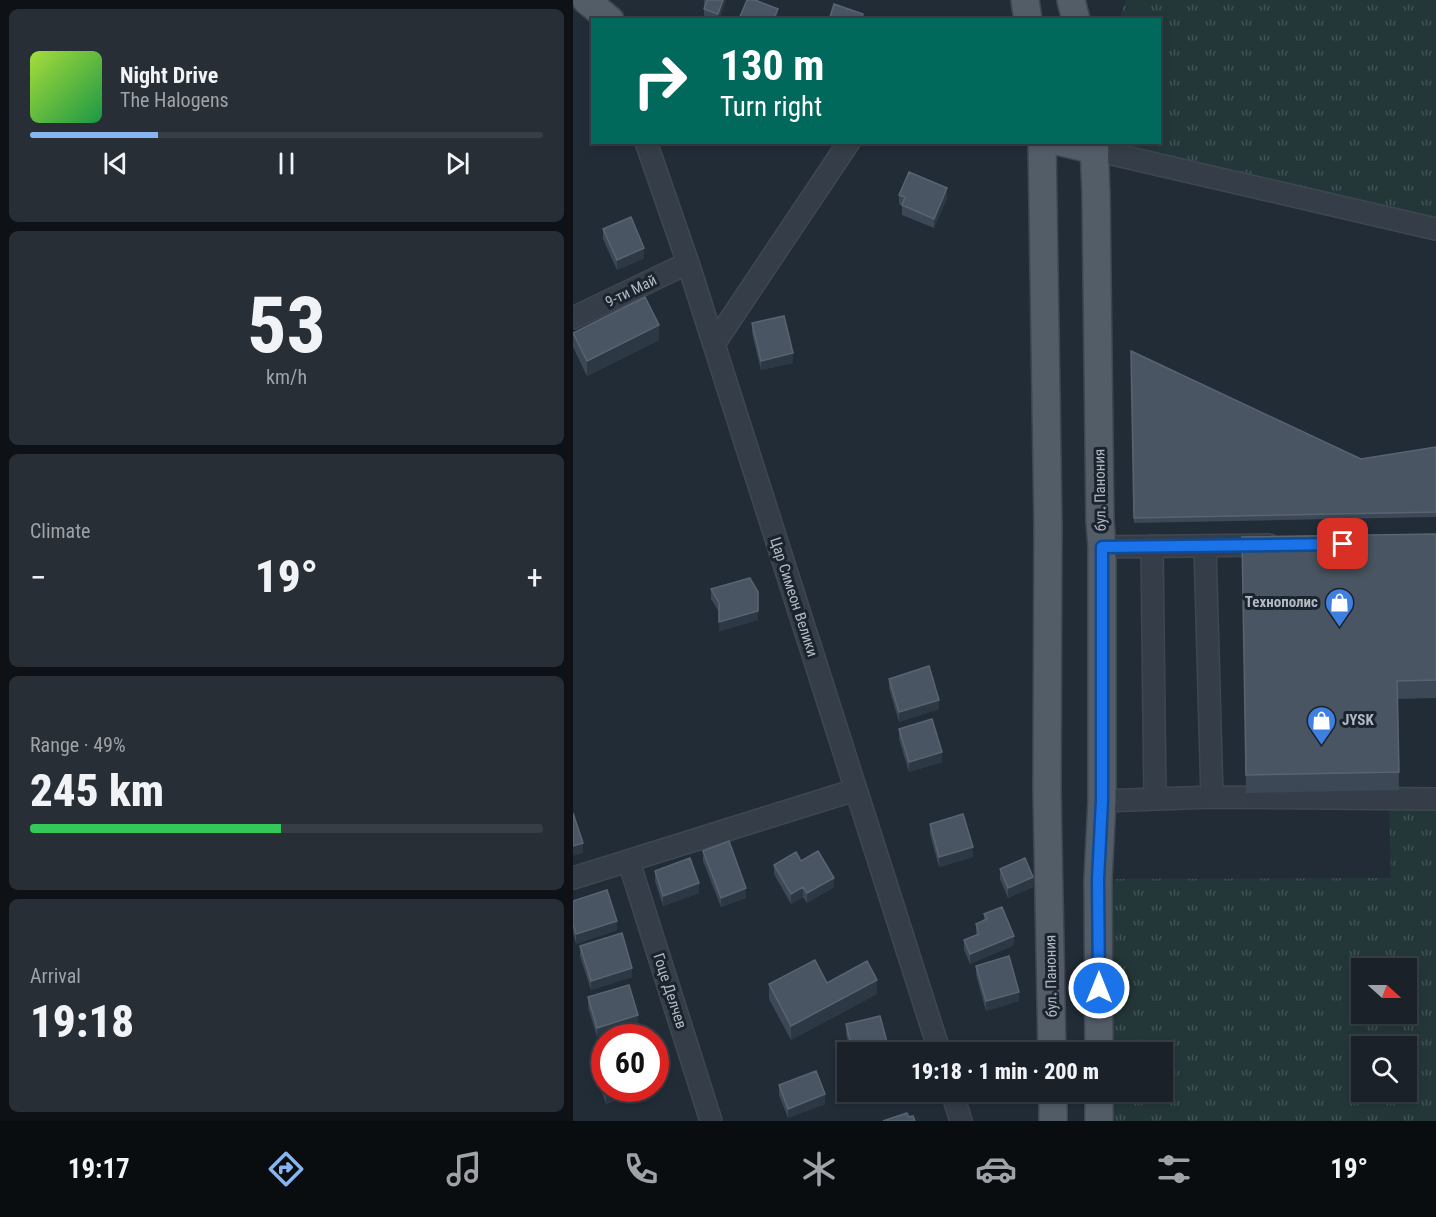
<!DOCTYPE html>
<html lang="en">
<head>
<meta charset="utf-8">
<style>
  body { margin:0; font-family:"Roboto Condensed",sans-serif; background:#272e35; color:#f1f3f6; height:100vh; display:flex; flex-direction:column; font-size:22px; white-space:nowrap }
  * { box-sizing:border-box; margin:0 }
  p { font-size:20px; color:#9fa3a8 }
  .icon { flex:none; width:33px; height:33px; fill:none; stroke:currentColor; stroke-width:2; stroke-linecap:round; stroke-linejoin:round }
  .map { position:relative; flex:1; overflow:hidden }
  .details { display:flex; flex-direction:column; gap:9px; padding:9px; background:#0e1217; width:573px }
  .details>* { flex:none }
  .banner { position:absolute; left:18px; top:18px; width:570px; height:126px; border-radius:0px; box-shadow:0 3px 9px #0003,0 0 0 2px #383e46; background:#00695c; color:#fff; overflow:hidden }
  .needle { width:39px; rotate:111deg }
  .controls { position:absolute; left:778px; top:958px; display:grid; gap:12px }
  .controls a { display:grid; place-items:center; width:66px; height:66px; border-radius:0px; background:#1a2129; box-shadow:0 3px 9px #0003,0 0 0 2px #383e46; font-size:30px }
  .speed { position:absolute; left:18px; top:1024px; display:flex; gap:12px; font-size:30px; font-weight:700; text-align:center }
  .speed>* { display:grid; place-content:center; width:78px; height:78px; border-radius:50%; background:#1a2129; box-shadow:0 3px 9px #0003,0 0 0 2px #383e46; line-height:1 }
  .speed .limit { border:9px solid #d22; background:#fff; color:#111 }
  .pin { position:absolute; display:grid; place-items:center; width:51px; height:51px; color:#fff; margin:-26px; border-radius:12px; box-shadow:0 3px 9px #0006 }
  .me { position:absolute; width:66px; margin:-33px; rotate:0deg; stroke-linejoin:round; filter:drop-shadow(0 0 4px #0008) }
  .turn { display:flex; align-items:center; gap:21px; height:126px; padding:0 30px; font-size:27px }
  .turn .icon { width:78px; height:78px; stroke-width:2.5 }
  .turn b { display:block; font-size:42px; line-height:51px }
  .big { font-size:45px; font-weight:800; line-height:1.1 }
  .details .card { flex:1; display:flex; flex-direction:column; justify-content:center; gap:9px; min-width:0; padding:0 21px; border-radius:9px; background:#272e35 }
  .details .dial { align-items:center; gap:0 }
  .dial b { font-size:78px; line-height:1 }
  .song { display:flex; align-items:center; gap:18px }
  .cover { width:72px; height:72px; border-radius:9px; background:linear-gradient(135deg,hsl(80 70% 55%),hsl(140 70% 35%)) }
  .played { height:6px; border-radius:3px; background:linear-gradient(90deg,#86b5f2 25%,#383e46 25%) }
  .keys { display:flex; justify-content:space-around; direction:ltr }
  .heat { display:flex; justify-content:space-between; align-items:center; font-size:33px; direction:ltr }
  .charge { height:9px; border-radius:4px; background:linear-gradient(90deg,#34c759 49%,#383e46 0) }
  .trip { position:absolute; left:264px; top:1042px; width:336px; height:60px; border-radius:0px; background:#1a2129; box-shadow:0 3px 9px #0003,0 0 0 2px #383e46; font-weight:800; line-height:60px; text-align:center }
  .menu { display:flex; height:96px; justify-content:space-around; align-items:center; background:#0a0d10; color:#9fa3a8 }
  .menu .icon { width:42px; height:42px }
  .menu .on { color:#86b5f2 }
  .menu b { font-size:27px; color:#f1f3f6 }
  main { display:flex; flex:1; min-height:0 }
  .map>svg:first-child { display:block }
  .grass { fill:url(#grass-tufts); fill-rule:evenodd }
  .lines { fill:none; stroke-linecap:round; stroke-linejoin:round }
  .minor-casing { stroke:#3e4751; stroke-width:24 }
  .major-casing { stroke:#3e4751; stroke-width:30 }
  .minor { stroke:#353e48; stroke-width:21 }
  .major { stroke:#535d68; stroke-width:27 }
  .wall { fill:#3d4856 }
  .shaded-wall { fill:#2d3845 }
  .building { fill:#495562; stroke:#596471; stroke-width:1.5 }
  .route-casing { stroke:#114b97; stroke-width:15 }
  .route { stroke:#1a73e8; stroke-width:10 }
  .labels { text-anchor:middle; dominant-baseline:central; stroke-width:6; stroke-linejoin:round; paint-order:stroke }
  .street-label { font-size:15px; fill:#b0b9c4; stroke:#1b232c }
  .poi-label { font-size:15px; font-weight:bold; fill:#b0b9c4; stroke:#1b232c; text-anchor:end }
</style>
</head>
<body>
<main>
<section class="details">
<div class="card">
<div class="song"><i class="cover"></i><div><b>Night Drive</b><p>The Halogens</p></div></div>
<div class="played"></div>
<div class="keys"><svg class="icon" aria-label="previous" viewBox="0 0 24 24"><path d="M18 5L8 12l10 7zM5 5v14"/></svg><svg class="icon" aria-label="pause" viewBox="0 0 24 24"><path d="M8 5v14M16 5v14"/></svg><svg class="icon" aria-label="next" viewBox="0 0 24 24"><path d="M6 5l10 7-10 7zM19 5v14"/></svg></div>
</div>
<div class="card dial"><b>53</b><p>km/h</p></div>
<div class="card"><p>Climate</p>
<div class="heat"><a>−</a><b class="big">19°</b><a>+</a></div>
</div>
<div class="card"><p>Range · 49%</p><b class="big">245 km</b><div class="charge"></div></div>
<div class="card"><p>Arrival</p><b class="big">19:18</b></div>
</section>
<div class="map">
<svg width="863" height="1121" viewBox="0 0 863 1121">
  <defs>
    <pattern id="grass-tufts" width="24" height="20" patternUnits="userSpaceOnUse" patternTransform="scale(1.5)"><rect width="24" height="20" fill="#243738"/><path d="M3 7l-1-3M5 7V3M7 7l1-3M15 17l-1-3M17 17v-4M19 17l1-3" fill="none" stroke="#415253"/></pattern>
  </defs>
  <rect width="100%" height="100%" fill="#222c37"/>
  <path class="grass" d="M553,0H863V229L553,157L552,143L586,142V20H546Z
    M816,805H863V1121H526V1092H590V1053H526L525,879L818,878ZM789,969H834V1014H789ZM789,1047H834V1092H789Z"/>
  <g class="lines">
    <defs>
      <path id="minor" d="M73,142L115,263L367,1053
        M522,150L863,229
        M0,318L115,263
        M141,344L276,142
        M579,546L582,799
        M632,546L639,797
        M529,547L696,545
        M529,801L639,797L863,799
        M56,862L138,1121
        M0,878L282,790
        M379,1092L388,1121"/>
      <path id="major" d="M13,0L37,20
        M452,0L455,20
        M498,0L503,20
        M469,142L475,525L474,791L479,1053
        M488,142L522,150
        M521,142L523,195L527,521L529,547V801L525,879L526,1053
        M480,1092V1121
        M526,1092V1121"/>
    </defs>
    <use href="#minor" class="minor-casing"/>
    <use href="#major" class="major-casing"/>
    <use href="#minor" class="minor"/>
    <use href="#major" class="major"/>
  </g>
  <path class="wall" d="M131,0H153L146,20L131,19Z
    M326,195L374,198L361,228L329,215V206L326,204Z
    M30,229L71,258L44,270L30,239Z
    M179,323L220,363L188,370L179,333Z
    M0,333L86,340L14,376L0,347Z
    M558,351L788,459L863,447V517L561,523Z
    M863,534V698L825,699L826,790L673,793L669,537Z
    M138,589L185,620L146,631V612L138,599Z
    M316,679L366,709L326,722L316,688Z
    M326,729L369,762L336,772L326,739Z
    M357,824L400,857L366,867L357,834Z
    M130,851L173,898L148,907L130,861Z
    M228,861L261,887L234,903L230,897L218,904L201,874V865Z
    M427,869L460,887L435,898L427,879Z
    M82,871L126,893L90,906L82,881Z
    M0,901L44,930L3,944L0,933Z
    M411,914L441,945L397,964L391,950V940L403,935V924L411,920Z
    M7,946L59,977L18,990L7,956Z
    M403,966L446,1001L413,1011L403,975Z
    M254,983L304,994L218,1040L196,999V984Z
    M15,997L65,1025L24,1037L15,1007Z
    M273,1024L317,1053H277L273,1034Z
    M21,1060L72,1089V1090L33,1104L21,1070Z
    M206,1085L252,1104L215,1118L206,1095Z"/>
  <path class="shaded-wall" d="M150,0H153L146,20H145V14Z
    M205,9V20H200Z
    M374,188V198L361,228V219Z
    M71,248V258L44,270V260Z
    M86,325V340L14,376V361Z
    M220,353V363L188,370V361Z
    M185,611V620L146,631V622Z
    M366,700V709L326,722V712Z
    M369,752V762L336,772V762Z
    M10,843V853L0,856V846Z
    M400,847V857L366,867V857Z
    M460,877V887L435,898V888Z
    M261,878V887L234,903V893Z
    M126,883V893L90,906V896Z
    M230,887V897L218,904V894Z
    M173,888V898L148,907V898Z
    M44,921V930L3,944V934Z
    M441,936V945L397,964V954Z
    M59,968V977L18,990V981Z
    M304,980V994L218,1040V1026Z
    M446,992V1001L413,1011V1001Z
    M65,1015V1025L24,1037V1028Z
    M47,1089H72V1090L33,1104V1094Z
    M252,1094V1104L215,1118V1109Z"/>
  <path class="building" d="M134,0H150L145,14L131,9Z
    M174,0H182L205,9L200,20L166,19Z
    M261,4L290,14L289,20H256Z
    M336,172L374,188L361,219L329,205L332,197L326,195Z
    M58,217L71,248L44,260L30,229Z
    M72,297L86,325L14,361L0,333Z
    M211,316L220,353L188,361L179,323Z
    M558,351L788,459L863,447V512L561,518Z
    M863,534V680L824,681L826,772L673,775L669,537Z
    M177,578L185,592V611L146,622V603L138,589Z
    M356,666L366,700L326,712L316,679Z
    M359,719L369,752L336,762L326,729Z
    M0,813L10,843L0,846Z
    M390,814L400,847L366,857L357,824Z
    M156,841L173,888L148,898L130,851Z
    M245,851L261,878L234,893L230,887L218,894L201,865L223,852L228,861Z
    M117,858L126,883L90,896L82,871Z
    M452,858L460,877L435,888L427,869Z
    M34,890L44,921L3,934L0,924V901Z
    M429,907L441,936L397,954L391,940L406,934L403,924L414,919L411,914Z
    M49,933L59,968L18,981L7,946Z
    M436,956L446,992L413,1001L403,966Z
    M242,960L254,983L294,961L304,980L218,1026L196,984Z
    M56,985L65,1015L24,1028L15,997Z
    M307,1016L317,1053H280L273,1024Z
    M32,1056V1089H47L33,1094L21,1060Z
    M243,1071L252,1094L215,1109L206,1085Z
    M334,1113L336,1117L340,1116L342,1121H310Z"/>
  <g class="lines">
    <defs>
      <path id="route" d="M526,988L525,879L529,801V547L770,544"/>
    </defs>
    <use href="#route" class="route-casing"/>
    <use href="#route" class="route"/>
  </g>
  <defs>
    <symbol id="shop-pin" viewBox="-11 -11 22 30"><path d="M0 17L-7.5 6A9.5 9.5 0 1 1 7.5 6Z" fill="#3f7fe0" stroke="#1b232c"/><path d="M-5-2.5h2.3a2.7 3.5 0 0 1 5.4 0H5L5.5 6h-11ZM-1.5-2.5h3a1.5 2.3 0 0 0-3 0Z" fill="#fff"/></symbol>
  </defs>
  <g fill-rule="evenodd">
    <use href="#shop-pin" x="750" y="586" width="33" height="45"/>
    <use href="#shop-pin" x="732" y="704" width="33" height="45"/>
  </g>
  <g class="labels">
    <g class="street-label">
      <text transform="translate(58 291) rotate(-26)">9-ти Май</text>
      <text transform="translate(527 490) rotate(-91)">бул. Панония</text>
      <text transform="translate(221 597) rotate(72)">Цар Симеон Велики</text>
      <text transform="translate(478 976) rotate(-91)">бул. Панония</text>
      <text transform="translate(97 991) rotate(72)">Гоце Делчев</text>
    </g>
    <g class="poi-label">
      <text x="745" y="602">Технополис</text>
      <text x="769" y="720" text-anchor="start">JYSK</text>
    </g>
  </g>
</svg>
<div class="controls">
<a><svg class="needle" viewBox="-14 -14 28 28"><path d="M0-13l5 13h-10z" fill="#e53935"/><path d="M0 13l5-13h-10z" fill="#9fa3a8"/></svg></a>
<a><svg class="icon" aria-label="search" viewBox="0 0 24 24"><circle cx="10" cy="10" r="6"/><path d="M15 15l6 6"/></svg></a>
</div>
<div class="speed"><div class="limit">60</div></div>
<div class="pin" style="left:770px;top:544px;background:#d93025"><svg class="icon" aria-label="arrive" viewBox="0 0 24 24"><path d="M6 21V4h12l-3 4 3 4H6"/></svg></div>
<svg class="me" style="left:526px;top:988px" viewBox="-20 -20 40 40"><circle r="17" fill="#1a73e8" stroke="#fff" stroke-width="3"/><path d="M0-11L8 9 0 5-8 9z" fill="#fff"/></svg>
<div class="trip">19:18 · 1 min · 200 m</div>
<div class="banner">
<div class="turn"><svg class="icon" aria-label="right" viewBox="0 0 24 24"><path d="M7 20v-9h11M14 6l5 5-5 5"/></svg><div><b>130 m</b>Turn right</div></div>
</div>
</div>
</main>
<nav class="menu">
<b>19:17</b>
<svg class="icon on" aria-label="directions" viewBox="0 0 24 24"><path d="M12 3l9 9-9 9-9-9zM9 14v-3h6M13 9l2 2-2 2"/></svg>
<svg class="icon" aria-label="music" viewBox="0 0 24 24"><path d="M9 18V5l10-2v13"/><circle cx="6" cy="18" r="3"/><circle cx="16" cy="16" r="3"/></svg>
<svg class="icon" aria-label="phone" viewBox="0 0 24 24"><path d="M5 4h4l2 5-3 2q2 4 5 5l2-3 5 2v4C11 20 4 13 5 4z"/></svg>
<svg class="icon" aria-label="climate" viewBox="0 0 24 24"><path d="M12 3v18M4 7l16 10M4 17L20 7"/></svg>
<svg class="icon" aria-label="car" viewBox="0 0 24 24"><path d="M5 17H2v-5l4-1 3-4h7l3 4 3 1v5h-3M9 17h6M6 11h13"/><circle cx="7" cy="17" r="2"/><circle cx="17" cy="17" r="2"/></svg>
<svg class="icon" aria-label="filters" viewBox="0 0 24 24"><path d="M4 7h16M4 17h16"/><circle cx="9" cy="7" r="2"/><circle cx="15" cy="17" r="2"/></svg>
<b>19°</b>
</nav>
</body>
</html>
